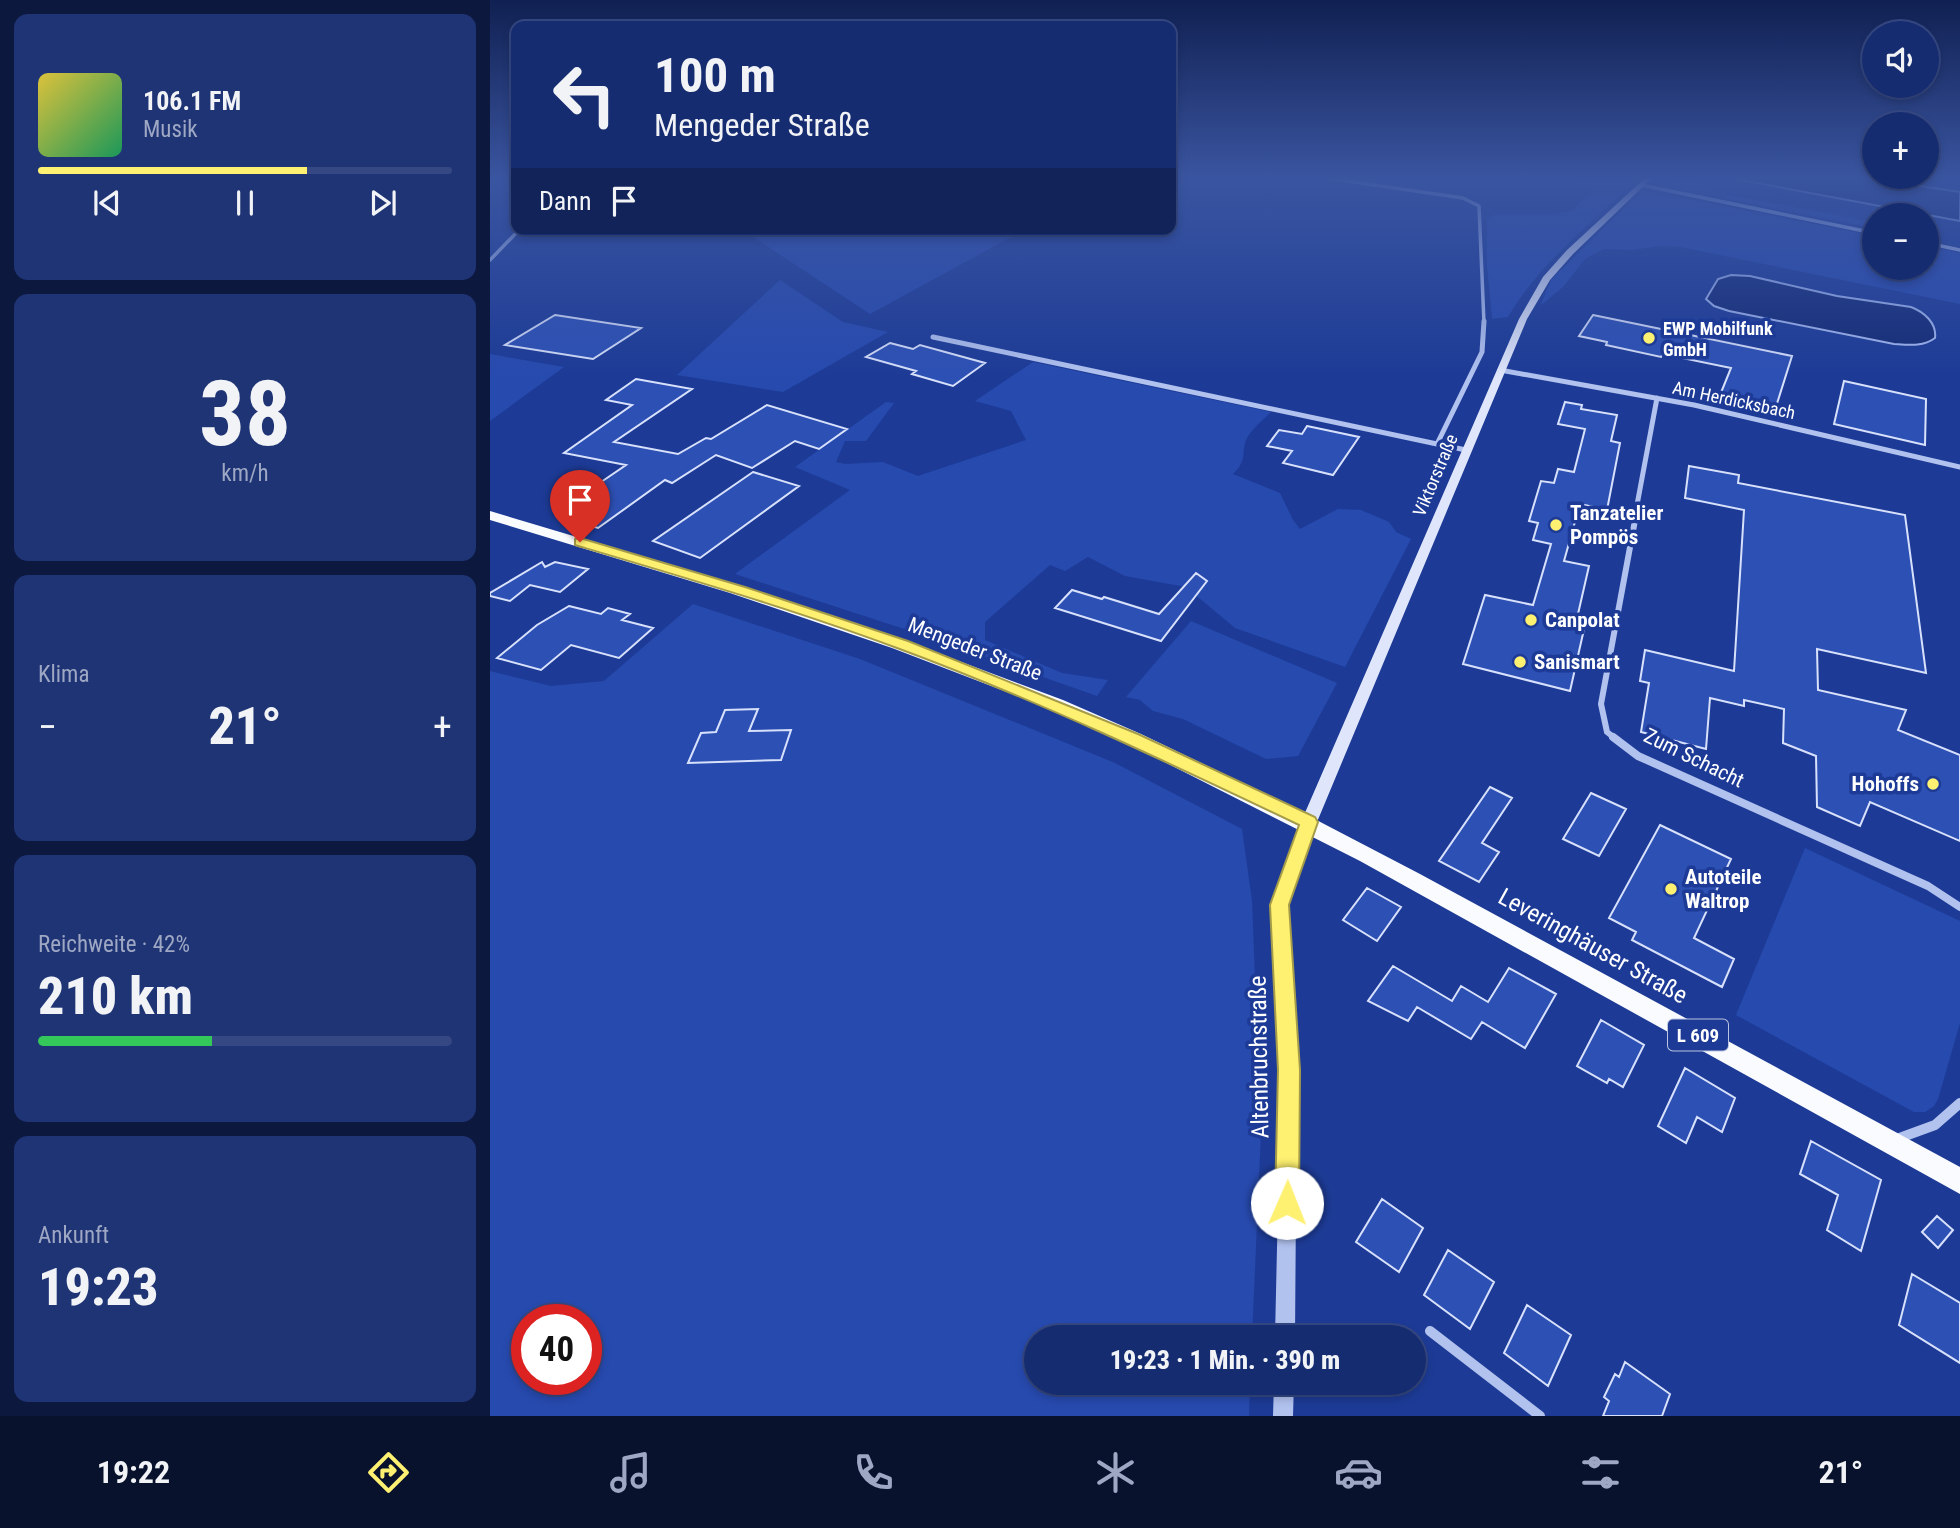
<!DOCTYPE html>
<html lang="de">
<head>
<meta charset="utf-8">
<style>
  body { margin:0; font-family:"Roboto Condensed",sans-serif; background:#1f3475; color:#f1f3f6; height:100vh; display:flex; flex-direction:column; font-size:26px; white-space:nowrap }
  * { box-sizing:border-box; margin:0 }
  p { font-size:23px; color:#9ea7c3 }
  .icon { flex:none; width:38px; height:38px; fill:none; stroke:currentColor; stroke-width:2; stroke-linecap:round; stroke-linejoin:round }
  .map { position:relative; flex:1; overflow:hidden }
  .panel { display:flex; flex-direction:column; gap:14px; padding:14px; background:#0c183e; width:490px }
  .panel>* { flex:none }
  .top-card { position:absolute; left:21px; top:21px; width:665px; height:214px; border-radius:14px; box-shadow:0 4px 10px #0003,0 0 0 2px #354883; background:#162c70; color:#f1f3f6; overflow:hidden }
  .buttons { position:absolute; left:1372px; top:21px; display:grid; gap:14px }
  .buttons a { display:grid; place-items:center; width:77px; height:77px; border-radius:50%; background:#162c70; box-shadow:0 4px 10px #0003,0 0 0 2px #354883; font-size:35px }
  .speed { position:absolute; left:21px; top:1304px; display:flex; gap:14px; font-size:35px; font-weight:700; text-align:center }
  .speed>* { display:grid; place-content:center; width:91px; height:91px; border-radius:50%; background:#162c70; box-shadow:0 4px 10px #0003,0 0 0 2px #354883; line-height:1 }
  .speed .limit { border:10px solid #d22; background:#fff; color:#111 }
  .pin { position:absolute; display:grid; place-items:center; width:60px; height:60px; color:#fff; margin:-72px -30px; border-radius:50% 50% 50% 0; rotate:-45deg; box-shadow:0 0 7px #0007 }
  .pin .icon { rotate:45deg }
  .me { position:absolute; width:77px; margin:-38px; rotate:1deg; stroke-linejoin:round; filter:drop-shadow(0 0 5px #0008) }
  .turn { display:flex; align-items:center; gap:24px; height:147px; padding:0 28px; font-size:32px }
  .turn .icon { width:91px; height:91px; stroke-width:2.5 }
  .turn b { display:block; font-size:49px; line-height:60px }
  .then { display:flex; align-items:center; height:66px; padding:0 28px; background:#0003; gap:14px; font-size:26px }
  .big { font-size:52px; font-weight:800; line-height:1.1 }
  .panel .card { flex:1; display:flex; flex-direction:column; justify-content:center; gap:10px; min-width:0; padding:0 24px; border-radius:14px; background:#1f3475 }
  .panel .dial { align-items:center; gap:0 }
  .dial b { font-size:91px; line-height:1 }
  .song { display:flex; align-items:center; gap:21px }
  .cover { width:84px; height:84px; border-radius:10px; background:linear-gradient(135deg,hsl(50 70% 55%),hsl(150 70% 35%)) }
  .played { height:7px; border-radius:4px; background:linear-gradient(90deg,#fef071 65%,#354883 65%) }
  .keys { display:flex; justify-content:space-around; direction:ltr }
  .heat { display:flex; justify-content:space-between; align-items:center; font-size:38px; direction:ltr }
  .charge { height:10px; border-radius:5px; background:linear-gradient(90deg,#34c759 42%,#354883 0) }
  .trip { position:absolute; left:534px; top:1325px; width:402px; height:70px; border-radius:35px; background:#162c70; box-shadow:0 4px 10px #0003,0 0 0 2px #354883; font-weight:800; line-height:70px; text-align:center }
  .tabs { display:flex; height:112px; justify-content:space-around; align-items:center; background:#09122d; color:#9ea7c3 }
  .tabs .icon { width:49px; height:49px }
  .tabs .selected { color:#fef071 }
  .tabs b { font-size:32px; color:#f1f3f6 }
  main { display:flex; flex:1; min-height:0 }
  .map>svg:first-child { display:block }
  .green { fill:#274aaf; fill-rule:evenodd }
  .water { fill:#142b75; stroke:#a5baf1; stroke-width:2 }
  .building { fill:#2d50b4; stroke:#d8e1fb; stroke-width:2 }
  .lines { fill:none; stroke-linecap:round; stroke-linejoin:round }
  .minor-far4 { stroke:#b1c2ef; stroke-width:3.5 }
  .minor-far3 { stroke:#b1c2ef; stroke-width:5 }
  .minor-far2 { stroke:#b1c2ef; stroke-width:6 }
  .minor-far1 { stroke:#b1c2ef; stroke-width:8 }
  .minor { stroke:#b1c2ef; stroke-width:10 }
  .tertiary { fill:#b1c2ef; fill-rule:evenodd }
  .secondary { fill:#dfe6fb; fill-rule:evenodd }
  .primary { fill:#fafbff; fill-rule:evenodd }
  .route { fill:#fef071; stroke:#a59c49; stroke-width:2 }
  .poi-dot { fill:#fef071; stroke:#1d3b96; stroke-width:2.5 }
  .labels { text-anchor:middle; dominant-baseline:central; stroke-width:7; stroke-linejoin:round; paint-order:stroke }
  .far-poi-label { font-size:18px; font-weight:bold; fill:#fff; stroke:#1d3b96; text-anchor:start }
  .far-street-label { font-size:18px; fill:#fff; stroke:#1d3b96 }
  .shield { fill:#1d3b96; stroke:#bbc4e0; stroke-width:2 }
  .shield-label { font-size:19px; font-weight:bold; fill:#fff }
  .poi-label { font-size:21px; font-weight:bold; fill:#fff; stroke:#1d3b96; text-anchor:start }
  .street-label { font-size:21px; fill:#fff; stroke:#1d3b96 }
  .near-street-label { font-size:24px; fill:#fff; stroke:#1d3b96 }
</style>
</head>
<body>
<main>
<section class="panel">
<div class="card">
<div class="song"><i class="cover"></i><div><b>106.1 FM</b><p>Musik</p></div></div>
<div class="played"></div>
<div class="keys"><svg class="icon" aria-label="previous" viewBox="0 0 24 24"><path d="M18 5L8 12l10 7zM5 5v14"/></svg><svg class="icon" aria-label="pause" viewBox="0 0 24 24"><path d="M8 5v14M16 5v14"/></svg><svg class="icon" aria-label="next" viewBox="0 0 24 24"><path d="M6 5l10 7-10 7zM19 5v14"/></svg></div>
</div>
<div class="card dial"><b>38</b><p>km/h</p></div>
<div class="card"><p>Klima</p>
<div class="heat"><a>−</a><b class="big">21°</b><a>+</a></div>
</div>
<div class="card"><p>Reichweite · 42%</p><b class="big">210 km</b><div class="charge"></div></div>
<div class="card"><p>Ankunft</p><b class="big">19:23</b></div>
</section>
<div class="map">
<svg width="1470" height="1416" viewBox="0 0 1470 1416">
  <rect width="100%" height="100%" fill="#1d3b96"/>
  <path class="green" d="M1065,178H1148C1103,222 1050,262 1018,317L1002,319L997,265V220L1002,215H1062L1082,211L1102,190Z
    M1184,178H1196L1221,186L1223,192L1384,222V228L1173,186Z
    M1152,190L1384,236V268H1437V246L1470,253V304L1190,247L1169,246L1143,250L1114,249L1095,259L1073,287L1050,306L1061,280Z
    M251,229H536L380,314Z
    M290,280L353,322L398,332L293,392L187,375Z
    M0,354L74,367L0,421Z
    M543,362L781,412C773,420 763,428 757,438C750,452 759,459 743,474L790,493L803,520L810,529L848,509L871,510L899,522L906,532L921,539L855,667L745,628L696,587L635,576L598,557L575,571L560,565L495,622V640L572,673L618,680L607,696L439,637L245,574L360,490L305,467L396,402L404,403L376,441H355L346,462L355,464L393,462L428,476L536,440L521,411L485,401Z
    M203,604L370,659L625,763L752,829L762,901L771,1132L762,1337H546V1382L760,1383L759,1416H0V671L61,686L114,681ZM37,1320H96V1379H37Z
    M701,621L847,683L808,756L776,759L693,719L663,711L650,700L636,697Z
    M1315,848L1470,921V1023L1448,1099L1444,1106L1435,1112H1424L1246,1015Z"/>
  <path class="water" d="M1240,178H1376L1470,192V221Z
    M1241,275L1260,276L1347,296L1421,307C1434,312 1447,323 1445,338C1433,347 1419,345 1404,344L1239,311L1224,306L1216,299L1228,279Z"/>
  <path class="building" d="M65,315L151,328L103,359L15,345Z
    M1103,315L1302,356L1284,413L1228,400L1241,368L1173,354L1171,357L1116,345L1117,342L1089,336Z
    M400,343L423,349L430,345L495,363L463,386L422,374L426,371L376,357Z
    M146,379L202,389L124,442L188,454L216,438L221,439L277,405L357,429L329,449L305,441L262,468L226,455L182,483L175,480L108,528L87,522L117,502L92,495L136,465L74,453L142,405L116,400Z
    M1354,381L1436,399L1435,445L1344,424Z
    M1075,402L1092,405L1091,409L1127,415L1121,441L1130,443L1117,510L1090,504L1074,561L1099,566L1088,614L1097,616L1080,691L973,664L995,595L1043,605L1061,544L1043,540L1048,523L1039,521L1051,481L1064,483L1068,469L1084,472L1095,429L1068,424Z
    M817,426L869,437L843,475L793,463L802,451L777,446L789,430L812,434Z
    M1199,466L1249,475L1248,483L1415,515L1436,673L1327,649L1328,690L1416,710L1408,730L1470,755V841L1380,802L1370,826L1327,807L1326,756L1293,743L1294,709L1254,700V706L1220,698L1216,749L1151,732L1159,683L1150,681L1155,650L1244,671L1254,510L1195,498Z
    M263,472L309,486L210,558L163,541Z
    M52,562L55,567L65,562L98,569L70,592L40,585L20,601L0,596V593Z
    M706,573L717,581L671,641L565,608L582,590L612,599L614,597L669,614Z
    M79,606L111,614L118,608L140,614L132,620L163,628L129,658L81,645L51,670L7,658L47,625Z
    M268,709L259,731L301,730L291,760L198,763L211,733L226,732L235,710Z
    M1000,787L1022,798L992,843L1009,852L989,882L949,861Z
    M1101,793L1136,809L1109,856L1073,839Z
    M1170,825L1241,859L1204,938L1244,959L1232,987L1142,940L1146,932L1119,918Z
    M877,888L911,907L887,941L853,920Z
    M903,966L962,1001L971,986L998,1002L1019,968L1066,994L1035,1048L992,1022L981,1039L927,1007L918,1021L878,1001Z
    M1111,1020L1154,1045L1133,1087L1119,1079L1117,1083L1087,1066Z
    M1195,1068L1245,1098L1232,1132L1207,1117L1196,1143L1168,1126Z
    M1321,1141L1391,1180L1371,1251L1337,1230L1348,1195L1310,1174Z
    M892,1199L933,1228L909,1272L866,1242Z
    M1447,1216L1463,1230L1448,1248L1432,1232Z
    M958,1250L1004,1282L980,1329L934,1295Z
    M1422,1274L1470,1303V1363L1409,1325Z
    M1037,1305L1081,1335L1058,1386L1014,1353Z
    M1135,1362L1180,1394L1172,1416H1113L1119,1401L1114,1397L1125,1374L1129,1377Z"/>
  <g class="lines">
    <path class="minor-far4" d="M836,178L973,198L989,206L994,323
      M1151,185L1384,233
      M1437,243L1470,250
      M0,260L30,229"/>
    <path class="minor-far3" d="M443,337L947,444
      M1010,370L1204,405L1470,467
      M976,450L947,444L992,352L994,321
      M1147,505L1167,398"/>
    <path class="minor-far2" d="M1126,739L1117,732L1111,704L1148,504"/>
    <path class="minor-far1" d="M1123,737L1148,756L1438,886L1470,907"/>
    <path class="minor" d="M1404,1140L1445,1125L1470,1103
      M940,1331L1050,1416"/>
    <path class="tertiary" d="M819,817L824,818L826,822L797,905L807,1070L805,1337H785L791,1070L783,905L812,822L814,818Z
      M784,1382H804L803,1416H783Z"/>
    <path class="secondary" d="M1155,178H1162L1083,254L1060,280L1037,319L827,822L824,826L819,828L814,826L811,822L1029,319L1053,277L1077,250Z"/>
    <path class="primary" d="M0,511L251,586L413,640L573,700L651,734L792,802L930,874L1470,1167V1194L870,861L639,744L561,709L402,648L240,593L0,520Z"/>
  </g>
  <linearGradient id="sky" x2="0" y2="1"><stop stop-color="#102052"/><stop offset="0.47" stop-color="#3a55a0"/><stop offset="1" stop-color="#3a55a0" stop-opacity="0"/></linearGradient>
  <rect width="1470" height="377" fill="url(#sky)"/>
  <path class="route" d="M90,538L255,587L418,641L648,734L825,817L828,822L799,905L810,1070L809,1203L805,1212L797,1215L788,1212L785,1203L788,1070L780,905L809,825C677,762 545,699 407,648C302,609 193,577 85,545V539Z"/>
  <g class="poi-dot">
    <circle cx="1159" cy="338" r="7"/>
    <circle cx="1066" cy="525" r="7"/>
    <circle cx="1041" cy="620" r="7"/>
    <circle cx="1030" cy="662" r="7"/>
    <circle cx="1443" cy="784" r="7"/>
    <circle cx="1181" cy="889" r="7"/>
  </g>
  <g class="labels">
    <g class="far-poi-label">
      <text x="1173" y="328">EWP Mobilfunk<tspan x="1173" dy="21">GmbH</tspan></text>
    </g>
    <g class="far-street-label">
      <text transform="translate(1244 400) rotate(12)">Am Herdicksbach</text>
      <text transform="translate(945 475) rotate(-67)">Viktorstraße</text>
    </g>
    <rect class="shield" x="1178" y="1019.5" width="60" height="31" rx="5"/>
    <g class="shield-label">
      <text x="1208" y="1035">L 609</text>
    </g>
    <g class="poi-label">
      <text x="1080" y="513">Tanzatelier<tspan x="1080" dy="24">Pompös</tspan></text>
      <text x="1055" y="620">Canpolat</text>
      <text x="1044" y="662">Sanismart</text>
      <text x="1429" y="784" text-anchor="end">Hohoffs</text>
      <text x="1195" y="877">Autoteile<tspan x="1195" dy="24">Waltrop</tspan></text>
    </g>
    <g class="street-label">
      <text transform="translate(485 649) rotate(21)">Mengeder Straße</text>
      <text transform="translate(1204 758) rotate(26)">Zum Schacht</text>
    </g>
    <g class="near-street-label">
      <text transform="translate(1103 946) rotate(29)">Leveringhäuser Straße</text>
      <text transform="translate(769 1057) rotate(-91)">Altenbruchstraße</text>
    </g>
  </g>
</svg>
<div class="buttons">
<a><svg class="icon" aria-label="sound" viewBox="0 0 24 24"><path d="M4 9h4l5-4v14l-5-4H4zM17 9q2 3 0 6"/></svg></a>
<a>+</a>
<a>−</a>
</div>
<div class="speed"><div class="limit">40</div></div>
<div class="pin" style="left:90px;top:542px;background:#d93025"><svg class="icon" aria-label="arrive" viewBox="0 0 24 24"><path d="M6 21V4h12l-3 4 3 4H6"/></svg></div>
<svg class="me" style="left:797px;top:1203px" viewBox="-20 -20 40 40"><circle r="19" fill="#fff"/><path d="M0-13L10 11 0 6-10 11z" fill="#fef071"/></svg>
<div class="trip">19:23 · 1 Min. · 390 m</div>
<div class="top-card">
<div class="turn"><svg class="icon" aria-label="left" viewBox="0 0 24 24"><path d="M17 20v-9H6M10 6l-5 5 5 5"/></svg><div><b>100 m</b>Mengeder Straße</div></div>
<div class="then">Dann<svg class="icon" aria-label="arrive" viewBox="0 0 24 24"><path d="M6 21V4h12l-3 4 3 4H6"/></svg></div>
</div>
</div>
</main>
<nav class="tabs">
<b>19:22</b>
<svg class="icon selected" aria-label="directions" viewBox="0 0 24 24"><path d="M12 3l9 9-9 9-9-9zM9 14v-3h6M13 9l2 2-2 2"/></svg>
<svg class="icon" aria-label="music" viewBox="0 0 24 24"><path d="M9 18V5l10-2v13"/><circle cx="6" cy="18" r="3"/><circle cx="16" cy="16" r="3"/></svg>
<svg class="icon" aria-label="phone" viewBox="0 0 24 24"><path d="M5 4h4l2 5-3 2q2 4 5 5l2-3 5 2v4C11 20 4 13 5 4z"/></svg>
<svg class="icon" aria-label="climate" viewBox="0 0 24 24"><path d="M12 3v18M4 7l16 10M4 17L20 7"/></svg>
<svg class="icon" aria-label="car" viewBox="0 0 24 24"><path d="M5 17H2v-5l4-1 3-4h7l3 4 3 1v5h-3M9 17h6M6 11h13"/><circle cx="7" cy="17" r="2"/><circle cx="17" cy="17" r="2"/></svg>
<svg class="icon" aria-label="filters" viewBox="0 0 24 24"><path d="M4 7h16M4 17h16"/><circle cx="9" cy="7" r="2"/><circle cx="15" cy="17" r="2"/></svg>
<b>21°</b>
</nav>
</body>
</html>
